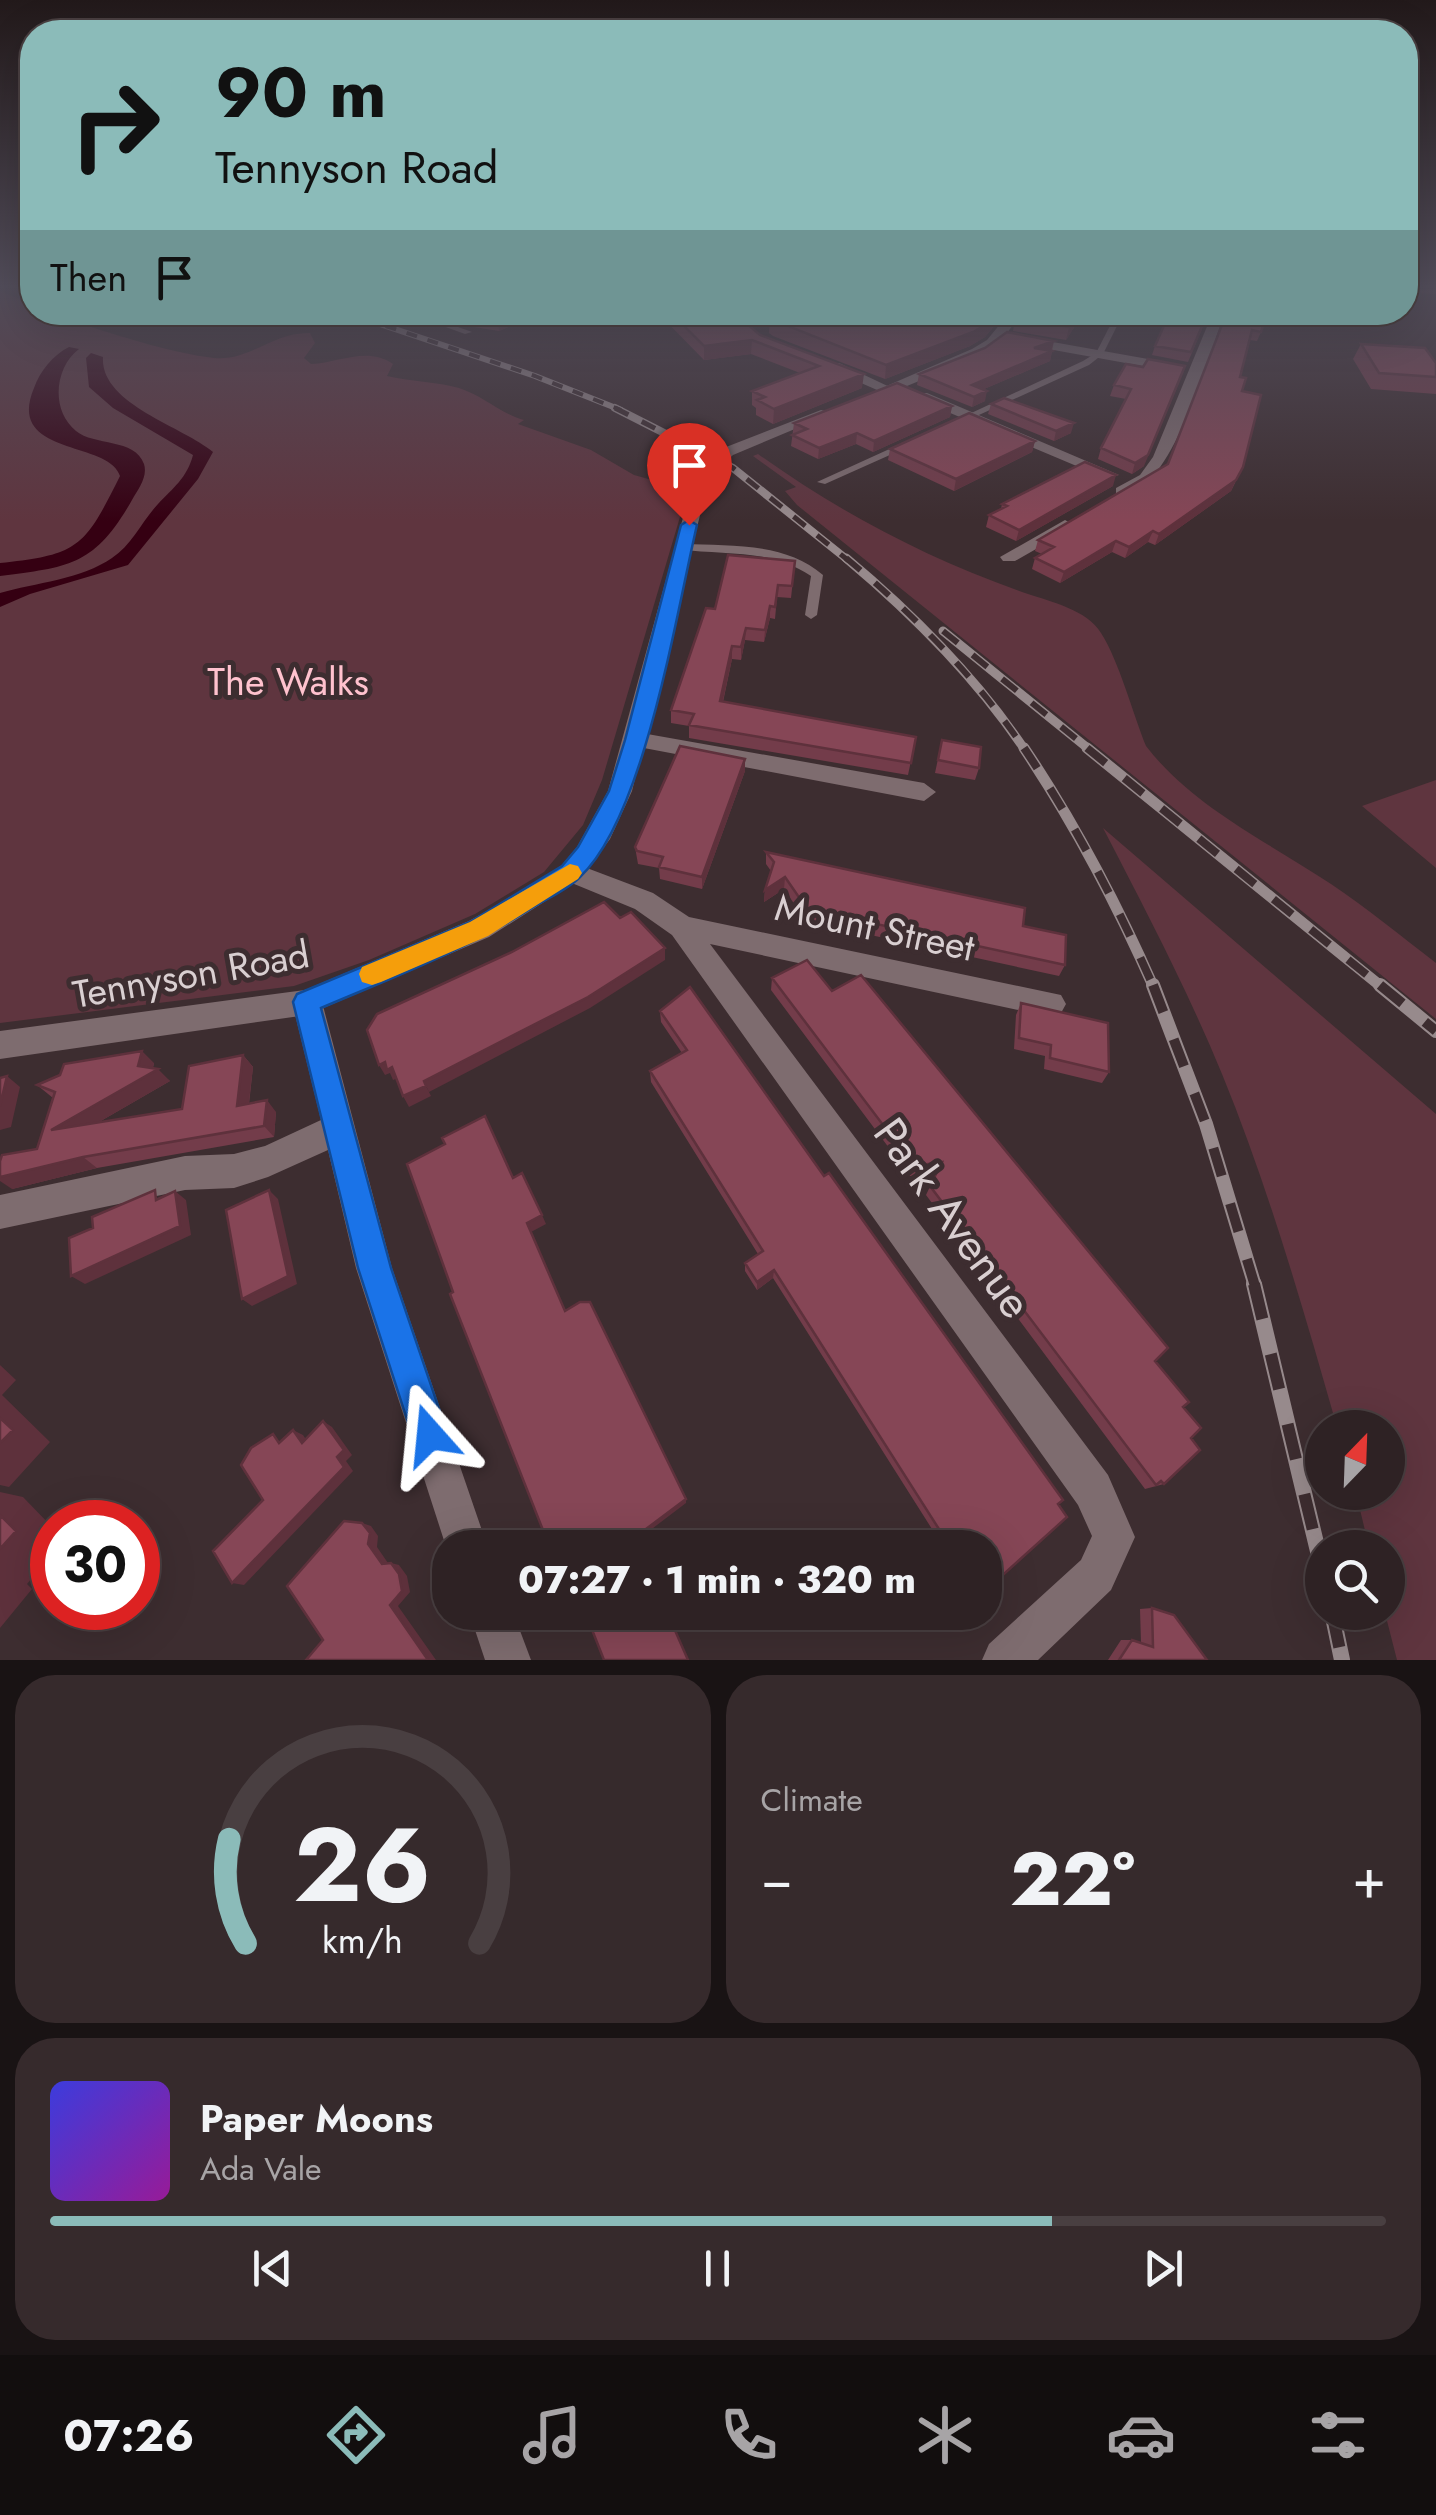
<!DOCTYPE html>
<html lang="en">
<head>
<meta charset="utf-8">
<style>
  body { margin:0; font-family:Jost,sans-serif; background:#362a2c; color:#f1f3f6; height:100vh; display:flex; flex-direction:column; font-size:38px; white-space:nowrap }
  * { box-sizing:border-box; margin:0 }
  p { font-size:32px; color:#a7a4a6 }
  .icon { flex:none; width:55px; height:55px; fill:none; stroke:currentColor; stroke-width:2; stroke-linecap:round; stroke-linejoin:round }
  .map { position:relative; height:1660px; overflow:hidden }
  .sheet { display:flex; flex-direction:column; gap:15px; padding:15px; background:#191314; flex:1 }
  .sheet>* { flex:none }
  .hud { position:absolute; left:20px; top:20px; width:1398px; height:305px; border-radius:40px; box-shadow:0 10px 40px #0002,0 0 0 2px #493f41; background:#8bbbb9; color:#111; overflow:hidden }
  .needle { width:65px; rotate:23deg }
  .buttons { position:absolute; left:1305px; top:1410px; display:grid; gap:20px }
  .buttons a { display:grid; place-items:center; width:100px; height:100px; border-radius:50%; background:#2e2224; box-shadow:0 10px 40px #0002,0 0 0 2px #493f41; font-size:50px }
  .speed { position:absolute; left:30px; top:1500px; display:flex; gap:20px; font-size:50px; font-weight:700; text-align:center }
  .speed>* { display:grid; place-content:center; width:130px; height:130px; border-radius:50%; background:#2e2224; box-shadow:0 10px 40px #0002,0 0 0 2px #493f41; line-height:1 }
  .speed .limit { border:15px solid #d22; background:#fff; color:#111 }
  .pin { position:absolute; display:grid; place-items:center; width:85px; height:85px; color:#fff; margin:-102px -42px; border-radius:50% 50% 50% 0; rotate:-45deg; box-shadow:0 0 10px #0007 }
  .pin .icon { rotate:45deg }
  .me { position:absolute; width:110px; margin:-55px; rotate:342deg; stroke-linejoin:round; filter:drop-shadow(0 0 8px #0008) }
  .turn { display:flex; align-items:center; gap:35px; height:210px; padding:0 30px; font-size:45px }
  .turn .icon { width:130px; height:130px; stroke-width:2.5 }
  .turn b { display:block; font-size:70px; line-height:85px }
  .then { display:flex; align-items:center; height:95px; padding:0 30px; background:#0003; gap:20px; font-size:38px }
  .big { font-size:75px; font-weight:800; line-height:1.1 }
  .sheet .card { flex:1; display:flex; flex-direction:column; justify-content:center; gap:15px; min-width:0; padding:0 35px; border-radius:40px; background:#362a2c }
  .sheet .dial { align-items:center; gap:0 }
  .dial svg { height:260px; overflow:visible; fill:none; stroke:#493f41; stroke-width:7; stroke-linecap:round; text-anchor:middle }
  .dial text { fill:#f1f3f6; stroke:none }
  .song { display:flex; align-items:center; gap:30px }
  .cover { width:120px; height:120px; border-radius:15px; background:linear-gradient(135deg,hsl(240 70% 55%),hsl(300 70% 35%)) }
  .played { height:10px; border-radius:5px; background:linear-gradient(90deg,#8bbbb9 75%,#493f41 75%) }
  .keys { display:flex; justify-content:space-around; direction:ltr }
  .heat { display:flex; justify-content:space-between; align-items:center; font-size:55px; direction:ltr }
  .sheet .tiles { flex:1; display:grid; gap:15px; grid-template-columns:1fr 1fr }
  .card:last-child { grid-column:span 2 }
  .trip { position:absolute; left:432px; top:1530px; width:570px; height:100px; border-radius:40px; background:#2e2224; box-shadow:0 10px 40px #0002,0 0 0 2px #493f41; font-weight:800; line-height:100px; text-align:center }
  .menu { display:flex; height:160px; justify-content:space-around; align-items:center; background:#120e0e; color:#a7a4a6 }
  .menu .icon { width:70px; height:70px }
  .menu .selected { color:#8bbbb9 }
  .menu b { font-size:45px; color:#f1f3f6 }
  .map>svg:first-child { display:block }
  .green { fill:#5f353f }
  .water { fill:#350012 }
  .lines { fill:none; stroke-linecap:round; stroke-linejoin:round }
  .service { fill:#7e6c6f; fill-rule:evenodd }
  .minor { fill:#7e6c6f; fill-rule:evenodd }
  .secondary { fill:#7e6c6f; fill-rule:evenodd }
  .rail-far5-casing { stroke:#978a8c; stroke-width:6 }
  .rail-far4-casing { stroke:#978a8c; stroke-width:8 }
  .rail-far3-casing { stroke:#978a8c; stroke-width:9 }
  .rail-far2-casing { stroke:#978a8c; stroke-width:11 }
  .rail-far1-casing { stroke:#978a8c; stroke-width:14 }
  .rail-casing { stroke:#978a8c; stroke-width:16 }
  .rail-far5 { stroke:#3d2d30; stroke-width:4; stroke-dasharray:11; stroke-linecap:butt }
  .rail-far4 { stroke:#3d2d30; stroke-width:5; stroke-dasharray:15; stroke-linecap:butt }
  .rail-far3 { stroke:#3d2d30; stroke-width:6; stroke-dasharray:19; stroke-linecap:butt }
  .rail-far2 { stroke:#3d2d30; stroke-width:8; stroke-dasharray:24; stroke-linecap:butt }
  .rail-far1 { stroke:#3d2d30; stroke-width:10; stroke-dasharray:29; stroke-linecap:butt }
  .rail { stroke:#3d2d30; stroke-width:12; stroke-dasharray:36; stroke-linecap:butt }
  .wall { fill:#733c4a }
  .shaded-wall { fill:#5e313c }
  .building { fill:#864656; stroke:#5e313c; stroke-width:2.5 }
  .route { fill:#1a73e8; stroke:#114b97; stroke-width:2.5 }
  .slow { fill:#f59e0b }
  .labels { text-anchor:middle; dominant-baseline:central; stroke-width:10; stroke-linejoin:round; paint-order:stroke }
  .park-label { font-size:38px; fill:#ffc2ce; stroke:#3d2d30 }
  .street-label { font-size:38px; fill:#d9cfd1; stroke:#3d2d30 }
  .near-street-label { font-size:45px; fill:#d9cfd1; stroke:#3d2d30 }
</style>
</head>
<body>
<div class="map">
<svg width="1436" height="1660" viewBox="0 0 1436 1660">
  <rect width="100%" height="100%" fill="#3d2d30"/>
  <path class="green" d="M0,291L32,304V312C53,313 66,319 85,325C126,338 172,353 214,358C248,362 273,332 310,333L315,343L304,358L311,364C339,363 367,346 393,364L387,376C409,381 438,382 459,388C484,396 499,413 524,420L518,424L591,450L634,475L688,490L602,780L583,825L544,872L475,914L369,960L294,986L0,1023Z
    M758,454C842,514 930,560 1028,594C1052,602 1087,610 1101,633C1119,661 1133,714 1146,746C1193,807 1268,842 1331,884C1367,908 1401,936 1436,963V1019L797,505L785,491L796,487L753,456Z
    M1436,780V868L1362,806Z
    M1103,828L1436,1114V1660H1397L1385,1613L1388,1548L1369,1547L1356,1493L1388,1492V1428L1337,1427C1303,1308 1269,1189 1222,1074C1187,989 1145,909 1103,828Z"/>
  <path class="water" d="M69,347L79,349C55,367 50,410 76,431C94,446 135,438 144,464C148,477 138,489 132,500C95,565 71,567 0,576V563C80,555 85,546 120,476C109,440 5,457 34,388C40,371 53,355 69,347Z
    M91,353L103,357C100,404 182,426 213,452L198,479L128,565L30,594L0,607V593C35,583 82,579 112,558C132,545 142,521 158,504C173,488 187,478 193,455L113,408L89,387L86,358Z"/>
  <g class="lines">
    <path class="service" d="M404,312H416L472,332L465,334Z
      M1117,312H1124L1103,354L1089,365L959,424L952,422L1083,361L1096,353Z
      M907,441L912,444L910,446L825,484L817,482Z
      M683,544C730,546 785,542 823,575L817,615L811,619L805,615L811,576C770,548 726,556 679,549V545Z"/>
    <path class="minor" d="M1213,312H1225C1209,354 1170,502 1116,496V488L1140,475L1153,457Z
      M1019,336L1176,364L1183,368L1176,372L1014,343L1013,340Z
      M829,363H839L896,390L884,393L829,369Z
      M917,393H927L1119,475L1105,478L917,399Z
      M1065,520L1074,525L1071,529L1015,561H1003L1000,557Z
      M636,732L924,783L936,792L924,801L628,745L625,740L628,735Z
      M571,862L653,893L689,917L1061,995L1066,1004L1061,1013L1051,1017L710,944L1108,1475L1135,1537L1111,1590L1038,1660H982L989,1644L1081,1560L1092,1536L1078,1505L672,935L635,909L562,879L558,872L562,865Z
      M307,989L317,993L322,1002L392,1268L488,1548H450V1559L356,1268L328,1150L268,1177L234,1188L185,1190L0,1229V1195L185,1156L234,1154L265,1146L321,1120L292,1002L297,993Z
      M469,1612H513L531,1660H485Z"/>
    <path class="secondary" d="M1010,312H1023L997,346L982,355L873,400L861,397L972,349L987,340Z
      M821,410L833,413L733,455L715,472L703,503L632,791L610,839L580,879L489,937L307,1015L0,1059V1031L305,990L469,921L533,885L562,865L577,847L608,791L687,503L700,470L721,449Z"/>
    <defs>
      <path id="rail-far5" d="M344,312L535,376L621,410"/>
      <path id="rail-far4" d="M615,408L733,468L849,561"/>
      <path id="rail-far3" d="M846,558C914,615 976,677 1025,750
        M943,631L1090,750"/>
      <path id="rail-far2" d="M1024,748C1075,824 1117,904 1154,988
        M1087,748L1383,988"/>
      <path id="rail-far1" d="M1153,985L1206,1124L1255,1286
        M1380,985L1436,1031"/>
      <path id="rail" d="M1254,1284L1322,1568
        M1332,1612L1342,1660"/>
    </defs>
    <use href="#rail-far5" class="rail-far5-casing"/>
    <use href="#rail-far4" class="rail-far4-casing"/>
    <use href="#rail-far3" class="rail-far3-casing"/>
    <use href="#rail-far2" class="rail-far2-casing"/>
    <use href="#rail-far1" class="rail-far1-casing"/>
    <use href="#rail" class="rail-casing"/>
    <use href="#rail-far5" class="rail-far5"/>
    <use href="#rail-far4" class="rail-far4"/>
    <use href="#rail-far3" class="rail-far3"/>
    <use href="#rail-far2" class="rail-far2"/>
    <use href="#rail-far1" class="rail-far1"/>
    <use href="#rail" class="rail"/>
  </g>
  <path class="wall" d="M1405,289H1436V294L1405,293Z
    M424,312H543L499,331L468,326Z
    M657,312H733L760,335L862,388L773,424L756,415V408L752,405V391L800,373L751,354L704,360Z
    M777,312H829L835,317L841,315L839,312H1006L985,337L970,346L885,379L773,336L769,333L770,319L782,317Z
    M1020,312H1084L1066,340L1013,331L1016,317Z
    M1209,312L1188,362L1152,355L1155,346Z
    M1227,312L1261,332L1257,341L1249,340L1240,377L1242,391L1243,467L1231,491L1155,545L1148,542L1125,558L1112,552L1060,583L1032,569L1035,558L1042,554L1035,551L1038,540L1168,464Z
    M1054,341L1050,361L984,389L985,401L972,407L917,385L919,374Z
    M1361,344L1436,363V394L1371,389L1353,359Z
    M1143,367L1144,466L1132,474L1098,459L1101,448L1126,399L1110,396L1114,385Z
    M991,404L1071,433L1054,441L988,414Z
    M952,406L950,417L873,452L856,444L818,459L791,446L794,423Z
    M1035,441L1032,452L954,491L888,460L890,449Z
    M1113,486L1016,541L986,527L989,515L1001,509L1002,504Z
    M795,561L791,598L777,597L775,619L770,618L764,642L745,640L741,660L732,659L723,702L916,737L908,775L689,738V726L671,723V710L715,609Z
    M942,740L979,768L975,780L935,773Z
    M745,759V771L702,889L660,879L659,868L638,864L635,847Z
    M766,852L1023,926L1065,965L1059,976L806,921L784,889L764,902L765,890L771,871L766,864Z
    M772,978L832,991L1155,1361L1183,1407L1191,1438L1164,1484L1145,1489L926,1195L937,1172L910,1176L771,990Z
    M690,987L985,1548H944L773,1278L757,1290L745,1271V1263L758,1254L651,1082L650,1071L682,1053L661,1022L660,1011Z
    M1021,1003L1109,1072L1102,1083L1044,1069L1045,1056L1014,1049L1016,1015Z
    M243,1055L253,1067L249,1104L276,1112L274,1137L97,1168L12,1189L37,1149L53,1098L37,1085L154,1063L153,1068L170,1081L99,1122L182,1109Z
    M1152,1608L1207,1660H1108L1121,1640H1132L1141,1643L1140,1609Z"/>
  <path class="shaded-wall" d="M496,312H543L499,331Z
    M997,312H1006L985,337L970,346L885,379L886,365Z
    M1079,312H1084L1066,340L1069,327Z
    M752,340L751,354L704,360V346Z
    M1054,341L1051,351L1034,348Z
    M1052,351L1050,361L970,395L972,385Z
    M864,374L862,388L773,424L774,409Z
    M1182,376L1144,466L1132,474L1135,463Z
    M987,391L985,401L972,407L974,397Z
    M952,406L950,417L873,452L874,441Z
    M1074,423L1071,433L1054,441L1056,431Z
    M857,433L856,444L818,459L819,448Z
    M1035,441L1032,452L954,491L956,479Z
    M1116,475L1113,486L1016,541L1019,530Z
    M1236,480L1231,491L1155,545L1159,534Z
    M1153,531L1148,542L1125,558L1129,547Z
    M1116,541L1112,552L1060,583L1064,572Z
    M770,606V618L764,642L765,630Z
    M746,628L745,640L741,660V647Z
    M732,646V659L720,714V701Z
    M745,759V771L702,889V877Z
    M785,877L784,889L764,902L765,890Z
    M665,948V960L590,1008L429,1092L424,1081Z
    M142,1051L154,1063L151,1073L158,1069L170,1081L66,1141L51,1130L138,1066Z
    M243,1055L253,1067L247,1118L237,1106Z
    M385,1062L392,1067L398,1078L393,1080L390,1073L385,1075L379,1065Z
    M7,1076L20,1087L11,1127L0,1130V1106Z
    M426,1086L431,1096L409,1107L403,1096Z
    M267,1100L276,1112L274,1137L264,1126Z
    M83,1157L97,1168L12,1189L0,1181V1177Z
    M269,1190L278,1199L297,1284L252,1306L242,1299Z
    M175,1191L186,1200L191,1235L85,1284L71,1276Z
    M542,1215L546,1224L531,1232L527,1223Z
    M774,1270L773,1278L757,1290V1282Z
    M0,1365L16,1380L2,1395L50,1442L9,1487L0,1485Z
    M323,1421L332,1427L352,1455L346,1461L353,1471L244,1585L232,1583L337,1457Z
    M293,1430L303,1435L311,1447L302,1443Z
    M0,1492L23,1497L52,1527V1554L27,1584L32,1589L0,1628Z
    M686,1499V1503L636,1541L638,1548L634,1538Z
    M362,1523L371,1526L378,1536L377,1547L390,1566L382,1564L368,1544Z
    M391,1563L399,1565L407,1576L410,1592L398,1606L436,1660H428L390,1605Z"/>
  <path class="building" d="M670,312H733L760,335L864,374L774,409L757,400L765,397L752,391L819,366L752,340L704,346Z
    M793,312H829L835,317L848,312H997L987,324L973,332L886,365L770,319L795,314Z
    M1020,312H1079L1069,327L1016,317Z
    M1170,312H1208L1191,352L1155,346Z
    M1227,312H1267L1261,332L1252,330L1240,377L1246,378L1242,391L1261,395L1243,467L1236,480L1159,534L1153,531L1129,547L1116,541L1064,572L1035,558L1054,547L1038,540L1168,464Z
    M1007,332L1054,341L1034,348L1052,351L972,385L987,391L974,397L919,374L985,348Z
    M1361,344L1425,348L1436,363V377L1379,373Z
    M1148,359L1185,366L1148,455L1135,463L1101,448L1131,389L1114,385L1126,364L1143,367Z
    M897,383L952,406L874,441L857,433L819,448L792,435L807,429L794,423Z
    M1004,398L1074,423L1056,431L991,404Z
    M969,413L1035,441L956,479L890,449Z
    M1085,462L1116,475L1019,530L989,515L1007,506L1002,504Z
    M728,555L795,561L792,586L778,585L775,607L770,606L765,630L746,628L741,647L732,646L720,701L916,737L911,763L689,725L694,714L671,710L706,608L715,609Z
    M942,740L981,747L979,768L938,760Z
    M680,746L745,759L702,877L659,867L663,857L637,851L635,847Z
    M766,852L1025,908L1023,926L1066,935L1065,965L807,909L785,877L765,890L774,862Z
    M604,902L620,918L631,912L665,948L588,997L424,1081L426,1086L403,1096L392,1067L387,1070L385,1062L379,1065L367,1030L377,1014L512,952Z
    M807,960L832,991L861,975L1168,1348L1155,1361L1189,1402L1183,1407L1201,1428L1191,1438L1200,1450L1164,1484L1161,1481L1156,1485L930,1186L942,1162L914,1166L772,978Z
    M690,987L824,1176L829,1173L1063,1500L1058,1504L1067,1517L985,1591V1548H951L774,1270L757,1282L745,1263L763,1251L650,1071L687,1050L660,1011Z
    M1021,1003L1108,1023L1109,1072L1050,1058L1051,1045L1019,1038Z
    M142,1051L138,1066L158,1069L51,1130L182,1109L189,1066L243,1055L237,1106L267,1100L264,1126L83,1157L0,1177V1161L2,1155L37,1149L55,1092L37,1085L60,1075L64,1064Z
    M7,1076L0,1106V1078Z
    M485,1116L513,1178L522,1173L542,1215L527,1223L565,1311L580,1302H590L686,1499L634,1538L638,1548H550L450,1294L453,1292L407,1164L445,1144L442,1138Z
    M155,1190L156,1200L175,1191L180,1226L71,1276L69,1238L93,1228L92,1217Z
    M269,1190L288,1276L242,1299L226,1210Z
    M0,1418L13,1430L0,1443Z
    M323,1421L344,1450L337,1457L344,1467L232,1583L213,1551L263,1500L241,1465L251,1448L273,1434L279,1443L293,1430L302,1443Z
    M0,1515L16,1531L0,1549Z
    M344,1521L362,1523L370,1533L368,1544L382,1564L391,1563L399,1574L402,1591L390,1605L428,1660H306L323,1640L287,1586Z
    M1152,1608L1174,1615L1207,1660H1119L1132,1640L1153,1647Z
    M585,1612H667L688,1660H604Z"/>
  <linearGradient id="sky" x2="0" y2="1"><stop stop-color="#22191a"/><stop offset="0.55" stop-color="#514c59"/><stop offset="1" stop-color="#514c59" stop-opacity="0"/></linearGradient>
  <rect width="1436" height="521" fill="url(#sky)"/>
  <path class="route" d="M689,520L697,525C676,614 645,816 580,877C568,889 550,897 535,906C468,949 394,977 321,1008L391,1268L448,1435L443,1448L430,1453L417,1448L412,1435L358,1268L293,1002L297,994L470,922L562,866L578,847L609,791L625,740L681,525Z"/>
  <path class="slow" d="M570,864L578,866L582,873L578,879L488,936L381,982L372,985L362,982L359,974L362,967L470,922Z"/>
  <g class="labels">
    <g class="park-label">
      <text x="288" y="681">The Walks</text>
    </g>
    <g class="street-label">
      <text transform="translate(875 927) rotate(12)">Mount Street</text>
      <text transform="translate(191 974) rotate(-10)">Tennyson Road</text>
    </g>
    <g class="near-street-label">
      <text transform="translate(953 1218) rotate(54)">Park Avenue</text>
    </g>
  </g>
</svg>
<div class="buttons">
<a><svg class="needle" viewBox="-14 -14 28 28"><path d="M0-13l5 13h-10z" fill="#e53935"/><path d="M0 13l5-13h-10z" fill="#a7a4a6"/></svg></a>
<a><svg class="icon" aria-label="search" viewBox="0 0 24 24"><circle cx="10" cy="10" r="6"/><path d="M15 15l6 6"/></svg></a>
</div>
<div class="speed"><div class="limit">30</div></div>
<div class="pin" style="left:689px;top:525px;background:#d93025"><svg class="icon" aria-label="arrive" viewBox="0 0 24 24"><path d="M6 21V4h12l-3 4 3 4H6"/></svg></div>
<svg class="me" style="left:430px;top:1435px" viewBox="-20 -20 40 40"><path d="M0-17L14 15 0 8-14 15z" fill="#1a73e8" stroke="#fff" stroke-width="4"/></svg>
<div class="trip">07:27 · 1 min · 320 m</div>
<div class="hud">
<div class="turn"><svg class="icon" aria-label="right" viewBox="0 0 24 24"><path d="M7 20v-9h11M14 6l5 5-5 5"/></svg><div><b>90 m</b>Tennyson Road</div></div>
<div class="then">Then<svg class="icon" aria-label="arrive" viewBox="0 0 24 24"><path d="M6 21V4h12l-3 4 3 4H6"/></svg></div>
</div>
</div>
<section class="sheet">
<div class="tiles">
<div class="card dial"><svg viewBox="0 0 100 80">
<path d="M14 69A42 42 0 1 1 86 69"/>
<path d="M14 69A42 42 0 0 1 9 37" stroke="#8bbbb9"/>
<text x="50" y="56" font-size="32" font-weight="700">26</text>
<text x="50" y="72" font-size="11">km/h</text>
</svg></div>
<div class="card"><p>Climate</p>
<div class="heat"><a>−</a><b class="big">22°</b><a>+</a></div>
</div>
<div class="card">
<div class="song"><i class="cover"></i><div><b>Paper Moons</b><p>Ada Vale</p></div></div>
<div class="played"></div>
<div class="keys"><svg class="icon" aria-label="previous" viewBox="0 0 24 24"><path d="M18 5L8 12l10 7zM5 5v14"/></svg><svg class="icon" aria-label="pause" viewBox="0 0 24 24"><path d="M8 5v14M16 5v14"/></svg><svg class="icon" aria-label="next" viewBox="0 0 24 24"><path d="M6 5l10 7-10 7zM19 5v14"/></svg></div>
</div>
</div>
</section>
<nav class="menu">
<b>07:26</b>
<svg class="icon selected" aria-label="directions" viewBox="0 0 24 24"><path d="M12 3l9 9-9 9-9-9zM9 14v-3h6M13 9l2 2-2 2"/></svg>
<svg class="icon" aria-label="music" viewBox="0 0 24 24"><path d="M9 18V5l10-2v13"/><circle cx="6" cy="18" r="3"/><circle cx="16" cy="16" r="3"/></svg>
<svg class="icon" aria-label="phone" viewBox="0 0 24 24"><path d="M5 4h4l2 5-3 2q2 4 5 5l2-3 5 2v4C11 20 4 13 5 4z"/></svg>
<svg class="icon" aria-label="climate" viewBox="0 0 24 24"><path d="M12 3v18M4 7l16 10M4 17L20 7"/></svg>
<svg class="icon" aria-label="car" viewBox="0 0 24 24"><path d="M5 17H2v-5l4-1 3-4h7l3 4 3 1v5h-3M9 17h6M6 11h13"/><circle cx="7" cy="17" r="2"/><circle cx="17" cy="17" r="2"/></svg>
<svg class="icon" aria-label="filters" viewBox="0 0 24 24"><path d="M4 7h16M4 17h16"/><circle cx="9" cy="7" r="2"/><circle cx="15" cy="17" r="2"/></svg>
</nav>
</body>
</html>
